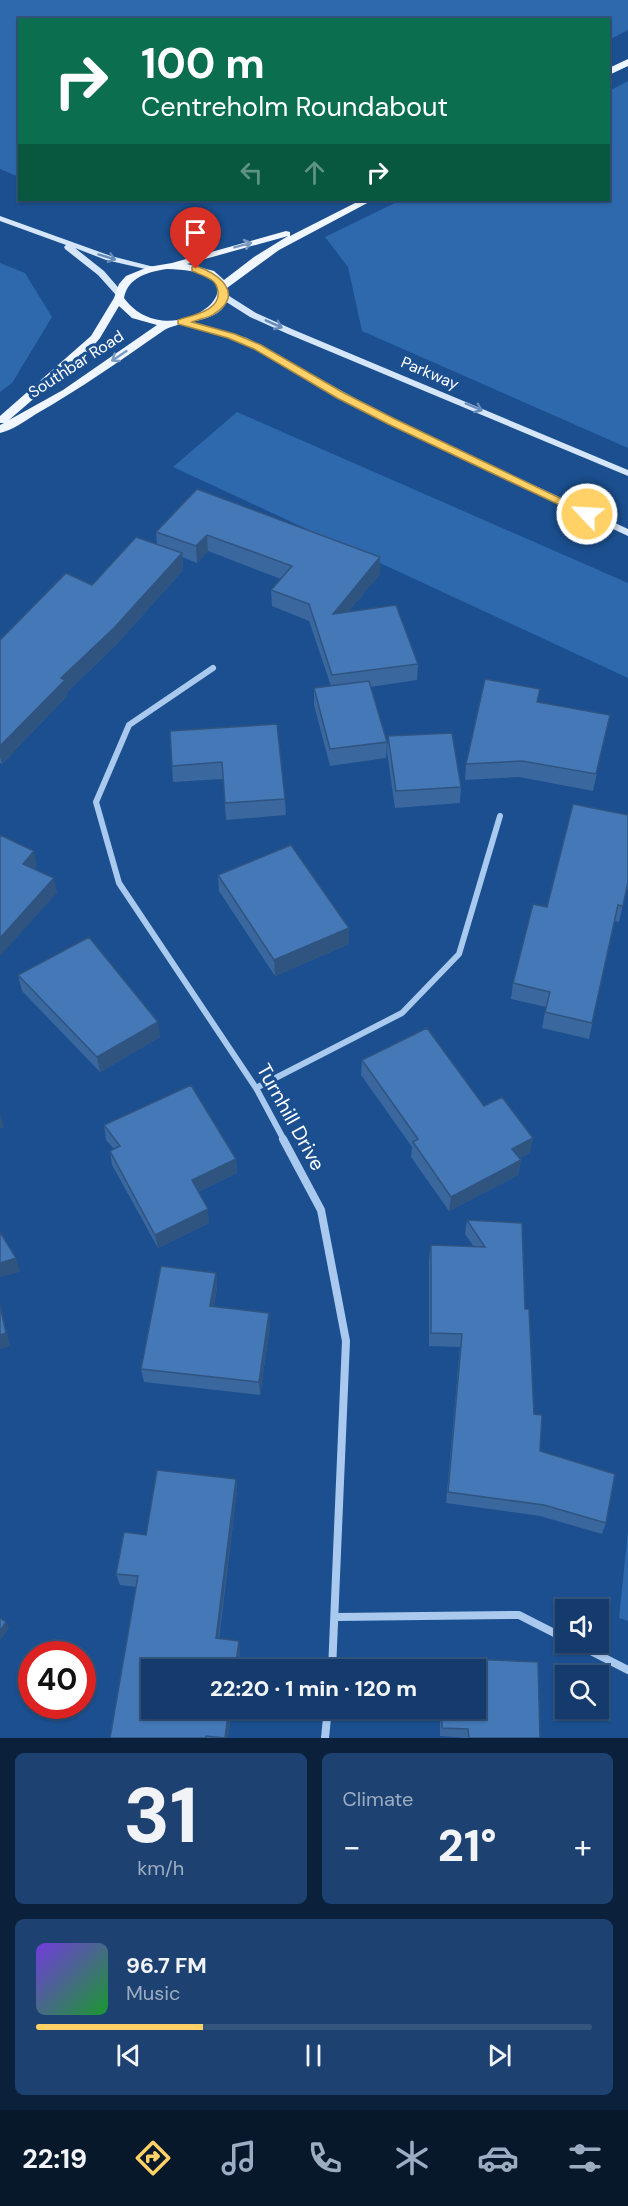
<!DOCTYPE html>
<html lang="en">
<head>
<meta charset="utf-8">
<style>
  body { margin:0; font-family:"DM Sans",sans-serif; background:#1d4271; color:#f1f3f6; height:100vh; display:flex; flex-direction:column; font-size:22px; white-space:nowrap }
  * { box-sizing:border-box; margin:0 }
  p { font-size:20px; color:#9dadc1 }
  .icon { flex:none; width:33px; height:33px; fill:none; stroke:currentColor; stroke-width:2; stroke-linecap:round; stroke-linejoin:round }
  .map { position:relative; height:1738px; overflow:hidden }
  .sheet { display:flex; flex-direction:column; gap:15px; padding:15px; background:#0b203b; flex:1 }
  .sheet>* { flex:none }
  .hud { position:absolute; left:18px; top:18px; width:592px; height:183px; border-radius:0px; box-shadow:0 2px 4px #0004,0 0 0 2px #33557e; background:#0b6e4f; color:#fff; overflow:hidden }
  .controls { position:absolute; left:555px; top:1599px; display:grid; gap:12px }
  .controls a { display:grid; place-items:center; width:54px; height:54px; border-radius:0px; background:#143b6b; box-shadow:0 2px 4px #0004,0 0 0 2px #33557e; font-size:30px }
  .speed { position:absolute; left:18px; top:1641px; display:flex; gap:12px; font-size:30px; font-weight:700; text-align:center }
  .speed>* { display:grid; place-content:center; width:78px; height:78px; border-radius:50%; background:#143b6b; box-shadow:0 2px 4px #0004,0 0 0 2px #33557e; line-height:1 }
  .speed .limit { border:9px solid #d22; background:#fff; color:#111 }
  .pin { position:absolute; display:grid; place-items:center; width:51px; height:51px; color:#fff; margin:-62px -26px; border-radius:50% 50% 50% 0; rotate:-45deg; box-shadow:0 0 6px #0007 }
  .pin .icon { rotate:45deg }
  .me { position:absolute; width:66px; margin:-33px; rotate:295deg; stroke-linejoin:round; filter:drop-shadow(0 0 4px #0008) }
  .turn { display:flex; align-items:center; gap:21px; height:126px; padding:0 24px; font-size:27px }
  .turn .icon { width:78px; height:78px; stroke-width:2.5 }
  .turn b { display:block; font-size:42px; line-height:51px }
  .lanes { display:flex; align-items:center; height:57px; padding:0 24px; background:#0003; justify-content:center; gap:30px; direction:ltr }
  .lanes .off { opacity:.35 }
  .big { font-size:45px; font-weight:800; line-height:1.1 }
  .sheet .card { flex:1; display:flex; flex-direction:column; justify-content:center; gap:9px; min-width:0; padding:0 21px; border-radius:9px; background:#1d4271 }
  .sheet .dial { align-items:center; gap:0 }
  .dial b { font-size:78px; line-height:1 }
  .song { display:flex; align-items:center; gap:18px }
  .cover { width:72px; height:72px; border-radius:9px; background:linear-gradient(135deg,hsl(260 70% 55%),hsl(130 70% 35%)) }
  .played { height:6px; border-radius:3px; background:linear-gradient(90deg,#ffd166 30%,#33557e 30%) }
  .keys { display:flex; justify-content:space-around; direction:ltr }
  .heat { display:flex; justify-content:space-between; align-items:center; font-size:33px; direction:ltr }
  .sheet .tiles { flex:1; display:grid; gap:15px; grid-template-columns:1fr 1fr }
  .card:last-child { grid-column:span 2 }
  .trip { position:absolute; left:141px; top:1659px; width:345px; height:60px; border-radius:0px; background:#143b6b; box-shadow:0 2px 4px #0004,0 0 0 2px #33557e; font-weight:800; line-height:60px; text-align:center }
  .menu { display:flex; height:96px; justify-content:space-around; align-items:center; background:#08182b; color:#9dadc1 }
  .menu .icon { width:42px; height:42px }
  .menu .active { color:#ffd166 }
  .menu b { font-size:27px; color:#f1f3f6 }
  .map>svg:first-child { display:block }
  .green { fill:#2e69ad }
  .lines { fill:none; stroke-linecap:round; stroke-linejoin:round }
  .street-far1 { stroke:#a9c9ee; stroke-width:6 }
  .street { stroke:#a9c9ee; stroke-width:8 }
  .secondary { fill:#d6e6fa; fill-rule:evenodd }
  .primary { fill:#f0f6ff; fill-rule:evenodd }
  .wall { fill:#3a679d }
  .shaded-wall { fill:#305480 }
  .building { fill:#4478b7; stroke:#305480; stroke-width:1.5 }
  .oneway { stroke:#7b9ac1 }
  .oneway2 { stroke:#668bba }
  .route { fill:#ffd166; stroke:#a68842; stroke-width:1.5 }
  .labels { text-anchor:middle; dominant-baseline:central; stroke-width:6; stroke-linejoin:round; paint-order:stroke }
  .far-street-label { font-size:16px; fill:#fff; stroke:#1b4f8f }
  .street-label { font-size:20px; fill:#fff; stroke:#1b4f8f }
</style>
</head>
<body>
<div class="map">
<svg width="628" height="1738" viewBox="0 0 628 1738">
  <rect width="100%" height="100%" fill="#1b4f8f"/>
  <path class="green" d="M0,0H628V30L609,40V20H20L19,177L0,169Z
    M628,81V448L362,331L348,267L325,237L401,200H609V91Z
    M0,263L25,273L52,317L12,383L0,392Z
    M237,412L628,583V678L173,467Z
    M628,1531V1621L619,1618Z"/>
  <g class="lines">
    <path class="street-far1" d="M213,668L129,725L96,802L119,883L256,1088L284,1140
      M256,1088L402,1013L459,954L500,816"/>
    <path class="street" d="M283,1139L321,1210L346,1341L332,1670
      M336,1617L519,1615L566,1639
      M573,1642L628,1670
      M325,1738L328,1708"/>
    <path class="secondary" d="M0,216L111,256L158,268L154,271L106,260L75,248L104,271L123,293L116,295L98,275L65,249L64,247L66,245L0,221Z
      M220,294H226L256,313L294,330L628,470V476L288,334L250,317L220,298Z
      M182,319L247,338L394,420L628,529V536L388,424L241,342L179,324L178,322Z"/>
    <path class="primary" d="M628,59V66L609,75V68Z
      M361,200H373L279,250L227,288C233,326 181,318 163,331C121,360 80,389 36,414C25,421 13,430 0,433V425L4,423H0V416L91,336L114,298L119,284L126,276L148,267L172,263L286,231L290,232V236ZM288,236L254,257L224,280L214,271L187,264ZM167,269C282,271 171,362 124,298C128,277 148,272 167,269ZM119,306L132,318L157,325L63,390L9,420L89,351L100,338Z"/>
  </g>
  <path class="wall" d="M197,489L380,574L348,612L418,664L417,680L370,687L387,742L386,758L330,766L314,705V688L331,686L309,621L272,606L271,590L281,579L208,551L197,563L182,557L183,570L116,645L67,692V696L2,764L0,763V640L157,545L156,532Z
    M538,702L606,732L593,791L519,777L465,780L466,764Z
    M170,731L285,799L286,815L226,820L223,779L173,782Z
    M388,736L461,787L460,803L395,808L387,752Z
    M218,875L349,928V944L275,976L219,891Z
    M628,882L619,922L614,921L589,1039L542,1028L546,1007L511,999L513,983L547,907Z
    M18,975L160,1037L100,1072L22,991Z
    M362,1060L484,1106L530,1153L519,1158L521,1160L518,1175L449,1211L411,1157L412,1147L361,1075Z
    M104,1125L236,1159L237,1173L198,1192L209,1223L158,1248L112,1165L110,1151L114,1149L106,1140Z
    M467,1220L522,1223L525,1309L534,1414L540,1451L606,1523L602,1534L540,1516L446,1503L460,1347L429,1346V1259L431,1245L474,1247L465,1234Z
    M216,1273L217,1287L214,1306L270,1326L260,1395L144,1382L141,1369Z
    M236,1479L237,1490L219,1639L240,1651L238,1670H152V1708H232L228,1738H110L137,1587L120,1585L116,1574L146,1535Z
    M442,1658L538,1662L540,1738H466L440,1736V1708H476V1670H440Z"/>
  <path class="shaded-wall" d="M207,535L208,551L197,563L196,546Z
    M182,553L183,570L116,645L67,692V696L2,764L0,756V746L61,678Z
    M380,557V574L333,630V614Z
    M34,851L37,866L26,879L23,864Z
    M54,878L57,893L0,956V938Z
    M349,928V944L275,976L274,960Z
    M158,1022L160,1037L100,1072L97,1057Z
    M0,1113L4,1127L0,1129Z
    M533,1138L530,1153L510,1164L512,1149Z
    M236,1159L237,1173L193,1194L192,1180Z
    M521,1160L518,1175L449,1211L451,1197Z
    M208,1209L209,1223L158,1248L155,1235Z
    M16,1258L20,1272L0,1277V1263Z
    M216,1273L217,1287L211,1319L210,1306Z
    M0,1301L10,1346L0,1349Z
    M269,1313L270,1326L260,1395L259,1382Z
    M236,1479L237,1490L217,1648L216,1638Z
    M6,1622L9,1628L0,1641V1631Z
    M239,1641L240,1651L238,1670H235Z
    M229,1708H232L228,1738H225Z"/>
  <path class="building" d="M197,489L380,557L333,614L396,605L418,664L332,675L309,604L271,590L292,566L207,535L196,546L156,532Z
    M136,537L182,553L114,628L61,678L65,680L0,746V640L66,573L92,585Z
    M485,679L540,689L537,702L610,715L596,774L522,761L466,764Z
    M369,681L387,742L330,749L314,688Z
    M277,724L285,799L225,803L222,762L172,766L170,731Z
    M452,733L461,787L396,791L388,736Z
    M573,804L628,815V882L623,906L618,905L592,1023L545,1012L550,992L513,983L533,904L547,907Z
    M0,835L34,851L23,864L54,878L0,938Z
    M291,845L349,928L274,960L218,875Z
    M89,937L158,1022L97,1057L18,975Z
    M427,1028L484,1106L502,1097L533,1138L512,1149L521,1160L451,1197L413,1142L418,1139L362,1060Z
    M191,1085L236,1159L192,1180L208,1209L155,1235L110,1151L120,1146L104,1125Z
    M467,1220L522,1223L525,1309H529L534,1414L542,1415L540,1451L615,1474L606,1523L544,1505L448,1492L462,1334L431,1333V1245L485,1247Z
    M0,1232L16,1258L0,1263Z
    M161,1266L216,1273L210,1306L269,1313L259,1382L141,1369Z
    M0,1306L6,1333L0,1335Z
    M157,1470L236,1479L216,1638L239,1641L235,1670H152V1708H229L225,1738L206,1736L205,1738H110L138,1576L116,1574L124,1532L146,1535Z
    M0,1618L6,1622L0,1631Z
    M442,1658L538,1662L540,1738H469L468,1729L442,1728V1708H476V1670H442Z"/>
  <defs><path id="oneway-shaft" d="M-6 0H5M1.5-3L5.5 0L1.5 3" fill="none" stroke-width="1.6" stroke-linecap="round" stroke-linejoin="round" transform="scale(1.5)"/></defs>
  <g class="oneway">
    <use href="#oneway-shaft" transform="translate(243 245) rotate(-15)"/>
    <use href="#oneway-shaft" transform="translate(119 356) rotate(146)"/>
  </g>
  <g class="oneway2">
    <use href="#oneway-shaft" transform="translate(107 257) rotate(17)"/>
    <use href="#oneway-shaft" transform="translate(274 324) rotate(24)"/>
    <use href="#oneway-shaft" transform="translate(474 407) rotate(23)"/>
  </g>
  <path class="route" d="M196,266C218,273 246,294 214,314C208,318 199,319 192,322L235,334L261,345L344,393L395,419L593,514L587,517L583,516L388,424L337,398L254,349L228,338L178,324V320C192,315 221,311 218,291C217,287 217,285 214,282C209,277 199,274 192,271V267Z"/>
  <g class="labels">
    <g class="far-street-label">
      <text transform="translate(76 364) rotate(-33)">Southbar Road</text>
      <text transform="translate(430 373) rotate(23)">Parkway</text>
    </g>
    <g class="street-label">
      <text transform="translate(291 1117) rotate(61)">Turnhill Drive</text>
    </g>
  </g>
</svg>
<div class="controls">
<a><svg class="icon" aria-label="sound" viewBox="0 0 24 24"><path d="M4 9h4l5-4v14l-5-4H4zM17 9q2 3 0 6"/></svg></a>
<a><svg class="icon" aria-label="search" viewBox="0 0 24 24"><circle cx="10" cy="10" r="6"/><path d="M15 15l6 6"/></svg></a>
</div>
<div class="speed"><div class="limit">40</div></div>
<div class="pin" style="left:196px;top:269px;background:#d93025"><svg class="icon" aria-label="arrive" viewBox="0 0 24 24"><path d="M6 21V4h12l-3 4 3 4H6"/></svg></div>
<svg class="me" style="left:587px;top:514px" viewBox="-20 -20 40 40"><circle r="17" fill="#ffd166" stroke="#fff" stroke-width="3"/><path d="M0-11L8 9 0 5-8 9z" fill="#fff"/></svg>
<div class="trip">22:20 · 1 min · 120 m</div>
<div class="hud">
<div class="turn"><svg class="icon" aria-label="right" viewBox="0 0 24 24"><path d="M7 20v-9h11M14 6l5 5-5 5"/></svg><div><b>100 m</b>Centreholm Roundabout</div></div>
<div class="lanes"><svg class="icon off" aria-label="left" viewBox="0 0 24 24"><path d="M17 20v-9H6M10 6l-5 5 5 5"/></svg><svg class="icon off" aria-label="ahead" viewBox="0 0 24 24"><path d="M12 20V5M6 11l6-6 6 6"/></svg><svg class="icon" aria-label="right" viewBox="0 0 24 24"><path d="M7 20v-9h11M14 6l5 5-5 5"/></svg></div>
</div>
</div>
<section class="sheet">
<div class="tiles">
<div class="card dial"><b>31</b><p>km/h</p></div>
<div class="card"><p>Climate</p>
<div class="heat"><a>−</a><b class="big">21°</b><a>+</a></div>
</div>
<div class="card">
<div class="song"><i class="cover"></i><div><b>96.7 FM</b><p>Music</p></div></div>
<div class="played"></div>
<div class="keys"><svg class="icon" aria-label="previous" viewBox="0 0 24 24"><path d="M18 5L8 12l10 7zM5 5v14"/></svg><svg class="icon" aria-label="pause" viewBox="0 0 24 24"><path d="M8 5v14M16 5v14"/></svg><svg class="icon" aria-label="next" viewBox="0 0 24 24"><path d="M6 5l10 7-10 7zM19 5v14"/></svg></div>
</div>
</div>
</section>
<nav class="menu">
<b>22:19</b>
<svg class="icon active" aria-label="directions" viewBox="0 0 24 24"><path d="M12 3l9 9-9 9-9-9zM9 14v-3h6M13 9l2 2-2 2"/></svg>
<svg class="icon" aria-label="music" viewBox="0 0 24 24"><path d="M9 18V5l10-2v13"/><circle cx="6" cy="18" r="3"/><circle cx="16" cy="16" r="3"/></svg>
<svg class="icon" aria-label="phone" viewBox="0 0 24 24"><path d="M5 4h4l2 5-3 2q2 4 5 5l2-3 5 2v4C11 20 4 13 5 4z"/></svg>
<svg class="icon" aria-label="climate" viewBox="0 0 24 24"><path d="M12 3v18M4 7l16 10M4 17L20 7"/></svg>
<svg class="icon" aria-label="car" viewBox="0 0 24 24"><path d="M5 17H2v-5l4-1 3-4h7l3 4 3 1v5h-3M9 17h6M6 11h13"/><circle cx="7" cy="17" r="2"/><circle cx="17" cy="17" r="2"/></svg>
<svg class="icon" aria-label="filters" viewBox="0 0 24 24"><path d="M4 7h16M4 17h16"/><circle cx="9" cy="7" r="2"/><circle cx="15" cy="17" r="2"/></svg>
</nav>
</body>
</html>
